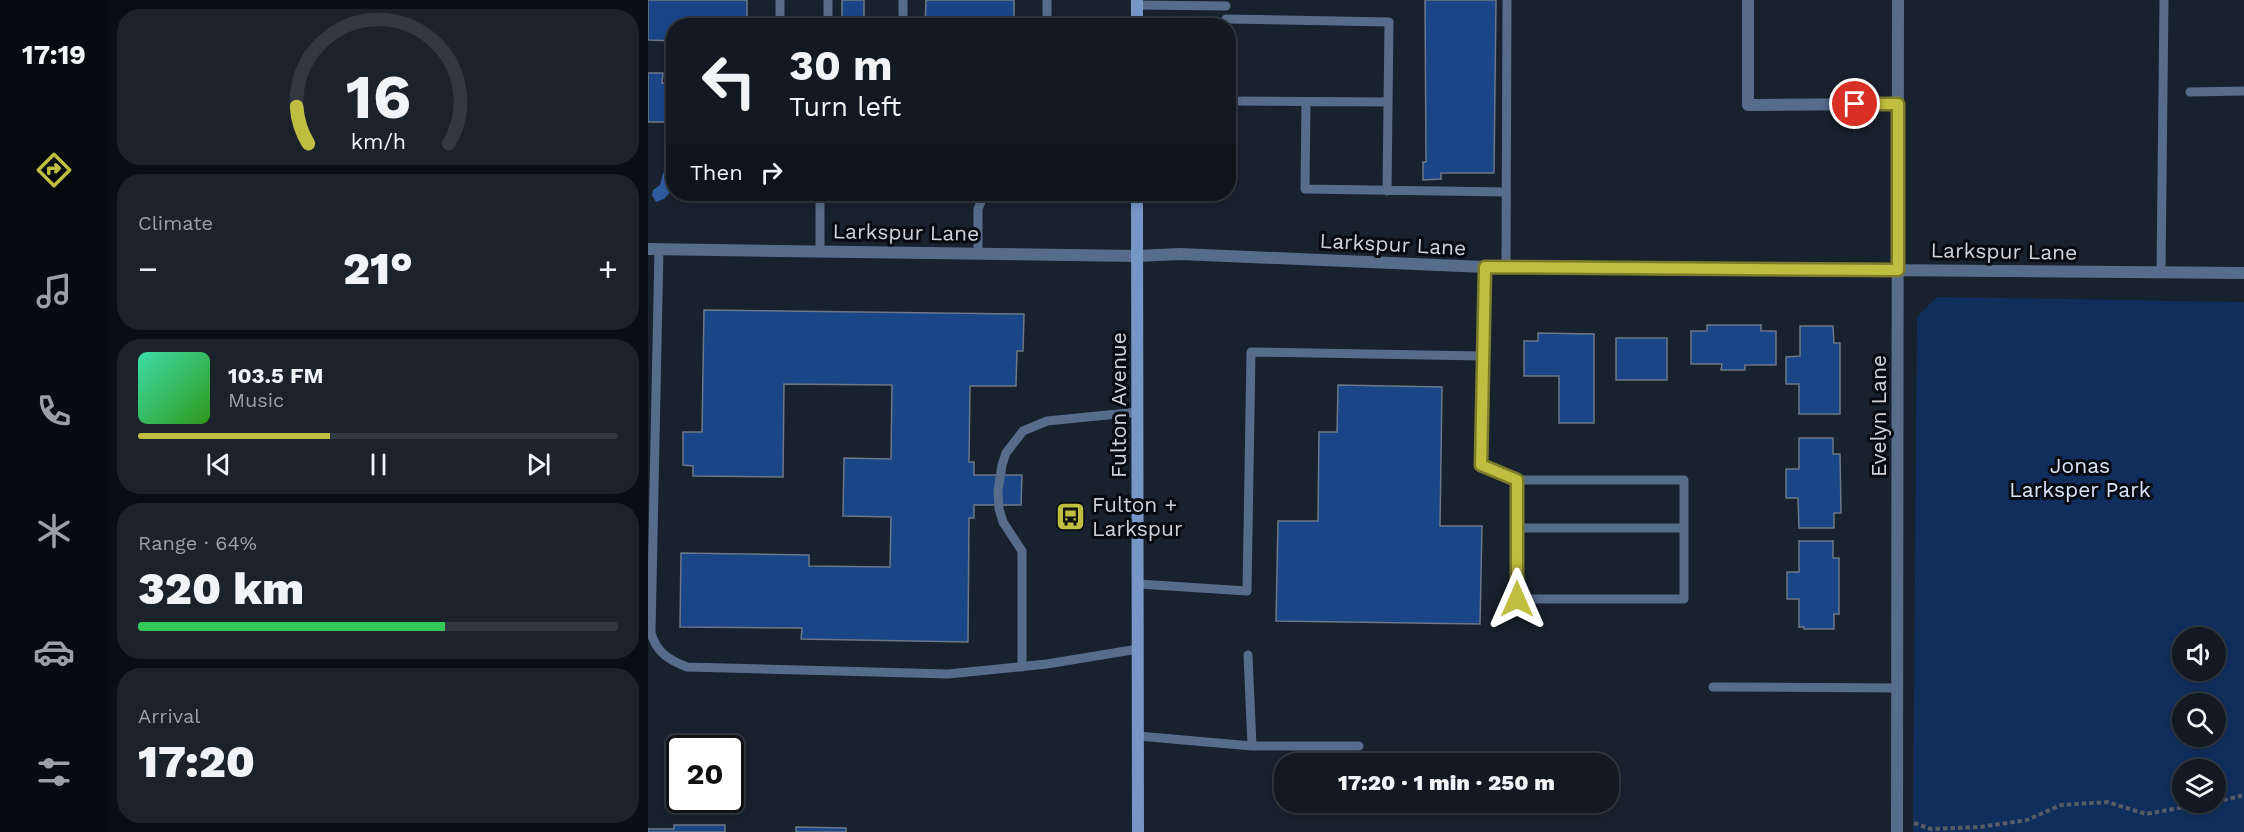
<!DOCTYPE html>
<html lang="en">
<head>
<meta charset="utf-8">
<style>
  body { margin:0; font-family:"Work Sans",sans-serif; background:#1b222a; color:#f1f3f6; height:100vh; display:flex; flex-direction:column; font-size:22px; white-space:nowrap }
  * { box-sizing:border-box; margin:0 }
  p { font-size:20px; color:#9ca0a5 }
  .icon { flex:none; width:33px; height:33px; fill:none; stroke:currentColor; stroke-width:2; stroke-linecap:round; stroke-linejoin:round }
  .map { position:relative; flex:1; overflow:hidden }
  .sheet { display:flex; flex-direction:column; gap:9px; padding:9px; background:#0a0e13; width:540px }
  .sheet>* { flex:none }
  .top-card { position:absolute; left:18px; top:18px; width:570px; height:183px; border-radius:24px; box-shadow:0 3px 9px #0003,0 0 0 2px #313840; background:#121922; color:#f1f3f6; overflow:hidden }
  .tools { position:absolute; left:1524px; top:627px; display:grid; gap:12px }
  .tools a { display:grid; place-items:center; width:54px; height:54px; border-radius:50%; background:#121922; box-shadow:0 3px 9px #0003,0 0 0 2px #313840; font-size:30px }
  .speed { position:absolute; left:18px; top:735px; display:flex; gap:12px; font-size:30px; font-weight:700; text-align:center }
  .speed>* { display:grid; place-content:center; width:78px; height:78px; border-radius:50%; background:#121922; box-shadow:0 3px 9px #0003,0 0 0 2px #313840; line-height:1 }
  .speed .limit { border:3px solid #111; border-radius:9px; background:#fff; color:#111 }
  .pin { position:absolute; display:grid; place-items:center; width:51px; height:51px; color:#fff; margin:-26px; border:3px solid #fff; border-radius:50%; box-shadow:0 2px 6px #0007 }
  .me { position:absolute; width:66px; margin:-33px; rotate:0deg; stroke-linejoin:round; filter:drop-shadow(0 0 4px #0008) }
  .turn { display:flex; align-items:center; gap:21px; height:126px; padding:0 24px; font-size:27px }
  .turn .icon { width:78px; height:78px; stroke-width:2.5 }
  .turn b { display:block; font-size:42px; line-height:51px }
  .then { display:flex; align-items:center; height:57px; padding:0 24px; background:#0003; gap:12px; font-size:22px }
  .big { font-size:45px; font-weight:800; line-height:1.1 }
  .sheet .tile { flex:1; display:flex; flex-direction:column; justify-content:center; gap:9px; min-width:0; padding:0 21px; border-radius:24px; background:#1b222a }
  .sheet .dial { align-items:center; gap:0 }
  .dial svg { height:156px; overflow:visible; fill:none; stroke:#313840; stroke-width:7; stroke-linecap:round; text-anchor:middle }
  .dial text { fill:#f1f3f6; stroke:none }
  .song { display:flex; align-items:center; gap:18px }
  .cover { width:72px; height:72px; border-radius:9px; background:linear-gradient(135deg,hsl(160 70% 55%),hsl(110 70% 35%)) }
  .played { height:6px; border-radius:3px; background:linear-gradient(90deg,#bfbe41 40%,#313840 40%) }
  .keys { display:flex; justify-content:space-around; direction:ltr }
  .heat { display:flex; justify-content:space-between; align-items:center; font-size:33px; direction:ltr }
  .charge { height:9px; border-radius:4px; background:linear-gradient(90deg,#34c759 64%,#313840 0) }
  .trip { position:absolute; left:626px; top:753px; width:345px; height:60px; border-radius:24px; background:#121922; box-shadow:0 3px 9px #0003,0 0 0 2px #313840; font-weight:800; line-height:60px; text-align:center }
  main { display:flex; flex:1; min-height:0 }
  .menu { display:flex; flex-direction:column; width:108px; justify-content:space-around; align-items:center; background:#070a0e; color:#9ca0a5 }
  .menu .icon { width:42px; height:42px }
  .menu .on { color:#bfbe41 }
  .menu b { font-size:27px; color:#f1f3f6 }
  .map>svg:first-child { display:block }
  .green { fill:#102e5c; fill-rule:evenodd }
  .water { fill:#305c9f }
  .building { fill:#1a4587; stroke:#6c7787; stroke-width:1.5 }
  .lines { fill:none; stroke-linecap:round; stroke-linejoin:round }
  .path { stroke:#555d68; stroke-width:4; stroke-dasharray:4.5 3; stroke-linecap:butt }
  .service { stroke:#576b8a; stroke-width:9 }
  .minor { stroke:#576b8a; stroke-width:12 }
  .secondary { stroke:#7696c7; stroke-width:12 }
  .route-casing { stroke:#7c7c2a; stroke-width:15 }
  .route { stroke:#bfbe41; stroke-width:10 }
  .labels { text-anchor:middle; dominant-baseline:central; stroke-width:6; stroke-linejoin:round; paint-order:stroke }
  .street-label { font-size:21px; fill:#cdd3dc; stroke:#070a10 }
  .park-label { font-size:21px; fill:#d8e5f8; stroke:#070a10 }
  .poi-label { font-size:21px; fill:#cdd3dc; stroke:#070a10; text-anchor:start }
</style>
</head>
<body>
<main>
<nav class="menu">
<b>17:19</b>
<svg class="icon on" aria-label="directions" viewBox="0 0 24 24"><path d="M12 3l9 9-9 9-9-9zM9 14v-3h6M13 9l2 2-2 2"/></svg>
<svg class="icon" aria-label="music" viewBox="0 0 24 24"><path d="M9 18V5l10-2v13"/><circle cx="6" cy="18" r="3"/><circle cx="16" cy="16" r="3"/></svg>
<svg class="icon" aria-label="phone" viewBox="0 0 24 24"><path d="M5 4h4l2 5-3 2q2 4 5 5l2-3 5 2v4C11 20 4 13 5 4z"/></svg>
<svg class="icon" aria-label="climate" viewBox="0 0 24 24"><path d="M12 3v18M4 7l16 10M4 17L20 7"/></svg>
<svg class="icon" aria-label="car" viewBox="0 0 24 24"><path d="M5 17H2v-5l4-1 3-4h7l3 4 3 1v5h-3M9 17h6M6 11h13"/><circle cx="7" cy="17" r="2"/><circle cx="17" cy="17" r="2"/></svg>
<svg class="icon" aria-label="filters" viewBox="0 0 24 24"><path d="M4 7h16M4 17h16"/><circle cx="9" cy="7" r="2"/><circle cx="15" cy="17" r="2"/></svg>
</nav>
<section class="sheet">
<div class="tile dial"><svg viewBox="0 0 100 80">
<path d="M14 69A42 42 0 1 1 86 69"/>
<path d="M14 69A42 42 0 0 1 8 50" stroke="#bfbe41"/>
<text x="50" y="56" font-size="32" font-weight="700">16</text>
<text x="50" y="72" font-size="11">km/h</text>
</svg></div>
<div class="tile"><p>Climate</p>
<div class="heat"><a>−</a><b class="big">21°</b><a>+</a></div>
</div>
<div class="tile">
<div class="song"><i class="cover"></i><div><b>103.5 FM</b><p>Music</p></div></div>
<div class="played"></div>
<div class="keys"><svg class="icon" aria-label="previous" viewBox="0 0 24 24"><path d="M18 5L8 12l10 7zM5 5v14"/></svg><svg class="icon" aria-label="pause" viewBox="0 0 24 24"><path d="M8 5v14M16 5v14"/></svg><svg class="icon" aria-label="next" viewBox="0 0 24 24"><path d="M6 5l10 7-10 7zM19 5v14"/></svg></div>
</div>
<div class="tile"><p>Range · 64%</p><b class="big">320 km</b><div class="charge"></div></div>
<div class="tile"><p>Arrival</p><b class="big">17:20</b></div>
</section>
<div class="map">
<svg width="1596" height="832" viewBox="0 0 1596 832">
  <rect width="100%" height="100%" fill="#18212e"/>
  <path class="green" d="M1289,297L1596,302V832H1265L1269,317ZM1534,638H1568V670H1534ZM1534,704H1568V736H1534ZM1534,770H1568V802H1534Z"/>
  <path class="water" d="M20,171L25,173V189L16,199L8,202L4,195L5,190L12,185L15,173Z"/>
  <path class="building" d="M0,0H99V26H26V41L0,40Z
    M194,0H216V26H194Z
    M278,0H366V26H277Z
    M777,0H848L846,173H793V179L775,180V162H778Z
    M0,73H15L14,83H26V122H0Z
    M56,310L376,314L375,351H369L368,386H322L321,462H326V475H374L373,505H326V518H321L320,642L153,639L154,628L32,627L33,553L161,555V566L242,567L243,517L195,516L196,458L243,459L244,385L136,384L135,477L45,476V466L35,465V432H54Z
    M1059,325H1113V331H1128V365H1097V370H1073L1074,364H1043V331H1059Z
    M1152,326H1185L1186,343H1192V414H1151V384H1138V357L1152,356Z
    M890,333L946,334V423H911V376H876V341H890Z
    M968,338H1019V380H968Z
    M690,385L794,387L792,526H834L832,624L628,621L630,521H670L671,432H689Z
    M1151,438H1185V454H1192L1193,513H1186V528H1151L1150,498H1138V469H1151Z
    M1151,541H1185V558H1191V614H1186V629H1156V627H1151V599H1139V572H1151Z
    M26,825H77V832H0V829H26Z
    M148,827L198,828V832H148Z"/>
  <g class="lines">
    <path class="path" d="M1568,802L1596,795
      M1266,823L1283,829L1332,827L1379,820L1413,805L1459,802L1498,814L1564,802"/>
    <path class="service" d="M132,0V26
      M180,0V26
      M399,0V26
      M489,5L578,6
      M578,19L741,22L739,191
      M255,26V0
      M1542,92L1596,91
      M580,101L740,102
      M658,102L657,189L858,192
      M172,194V251
      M11,249L3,633C9,653 21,660 39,667L300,674L399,664L490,649
      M330,252V209L335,197H409L414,194
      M837,267L833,465L869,480H1036V599H869V528
      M858,267L859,0
      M1513,272L1516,0
      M869,480V528H1036
      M490,584L599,591L603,352L835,356
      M374,667V551L355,522L351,509L350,491L354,465L358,453L375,431L399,421L490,412
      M1065,687L1249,688
      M490,736L604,746L600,655
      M604,746H711"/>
    <path class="minor" d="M1100,0V105L1250,104
      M0,249L489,256L532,254L837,267L1596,273
      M1249,832L1250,0"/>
    <path class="secondary" d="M489,26V0
      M489,194L490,832"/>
  </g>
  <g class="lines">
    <defs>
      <path id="route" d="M869,599V480L833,465L837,267L1250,270V104H1207"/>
    </defs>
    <use href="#route" class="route-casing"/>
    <use href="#route" class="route"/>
  </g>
  <defs>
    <symbol id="bus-square" viewBox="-11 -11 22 22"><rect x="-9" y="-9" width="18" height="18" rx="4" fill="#bfbe41" stroke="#070a10"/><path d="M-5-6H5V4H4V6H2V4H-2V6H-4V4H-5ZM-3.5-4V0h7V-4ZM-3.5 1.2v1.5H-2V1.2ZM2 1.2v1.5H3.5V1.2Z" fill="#111"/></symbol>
  </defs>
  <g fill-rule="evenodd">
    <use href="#bus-square" x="406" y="500" width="33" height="33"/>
  </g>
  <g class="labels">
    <g class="street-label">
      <text transform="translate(258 232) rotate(1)">Larkspur Lane</text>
      <text transform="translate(745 244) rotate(3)">Larkspur Lane</text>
      <text transform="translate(1356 251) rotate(1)">Larkspur Lane</text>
      <text transform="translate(470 405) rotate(-90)">Fulton Avenue</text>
      <text transform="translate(1230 416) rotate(-90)">Evelyn Lane</text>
    </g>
    <g class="park-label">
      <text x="1432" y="465">Jonas<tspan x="1432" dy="24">Larksper Park</tspan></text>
    </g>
    <g class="poi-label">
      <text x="444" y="504">Fulton +<tspan x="444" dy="24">Larkspur</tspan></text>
    </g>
  </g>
</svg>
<div class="tools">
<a><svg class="icon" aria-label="sound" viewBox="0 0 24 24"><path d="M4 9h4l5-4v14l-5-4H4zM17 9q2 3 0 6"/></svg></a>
<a><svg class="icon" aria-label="search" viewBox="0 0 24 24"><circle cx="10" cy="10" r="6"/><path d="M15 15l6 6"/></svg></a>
<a><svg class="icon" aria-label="layers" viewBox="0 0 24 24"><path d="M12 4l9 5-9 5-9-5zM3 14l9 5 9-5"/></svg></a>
</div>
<div class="speed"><div class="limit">20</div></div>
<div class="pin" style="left:1207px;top:104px;background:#d93025"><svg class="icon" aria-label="arrive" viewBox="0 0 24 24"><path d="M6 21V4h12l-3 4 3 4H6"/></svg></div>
<svg class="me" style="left:869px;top:599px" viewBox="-20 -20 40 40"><path d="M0-17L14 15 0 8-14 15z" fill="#bfbe41" stroke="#fff" stroke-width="4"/></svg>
<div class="trip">17:20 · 1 min · 250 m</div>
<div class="top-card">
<div class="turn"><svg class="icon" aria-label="left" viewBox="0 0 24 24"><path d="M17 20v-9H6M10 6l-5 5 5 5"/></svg><div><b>30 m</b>Turn left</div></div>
<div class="then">Then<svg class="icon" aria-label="right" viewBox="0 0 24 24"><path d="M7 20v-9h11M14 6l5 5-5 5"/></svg></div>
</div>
</div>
</main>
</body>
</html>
